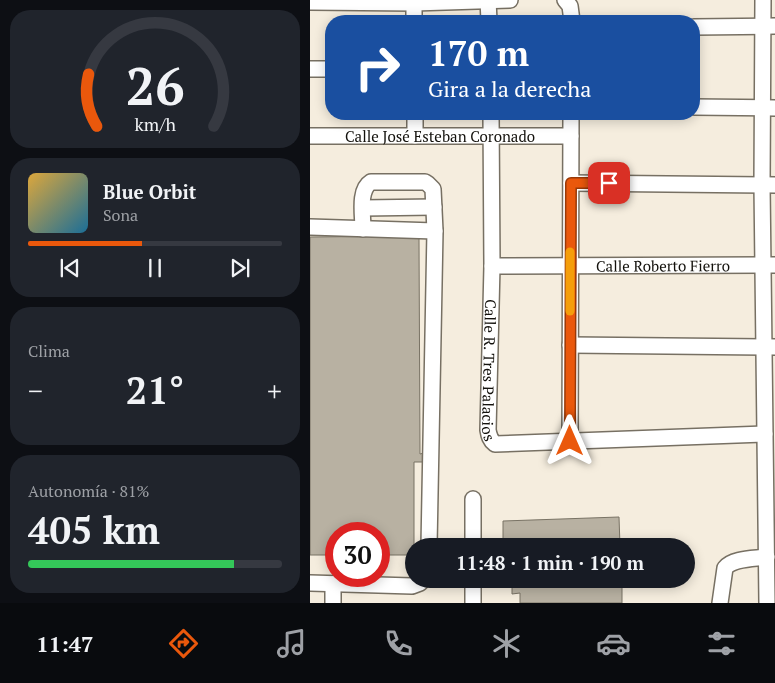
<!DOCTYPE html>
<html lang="es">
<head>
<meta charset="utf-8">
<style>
  body { margin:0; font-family:"PT Serif",serif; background:#20242c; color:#f1f3f6; height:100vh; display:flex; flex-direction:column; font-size:19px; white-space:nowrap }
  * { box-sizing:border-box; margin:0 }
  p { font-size:16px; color:#9ea1a6 }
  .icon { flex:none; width:28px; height:28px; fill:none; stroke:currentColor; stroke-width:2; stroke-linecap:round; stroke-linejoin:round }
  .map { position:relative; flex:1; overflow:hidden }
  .details { display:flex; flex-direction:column; gap:10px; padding:10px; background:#0d0f14; width:310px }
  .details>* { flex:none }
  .top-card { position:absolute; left:15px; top:15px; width:375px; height:105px; border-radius:20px; box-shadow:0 2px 12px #0003; background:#1a4fa0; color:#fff; overflow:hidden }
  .speed { position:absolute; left:15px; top:522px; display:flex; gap:10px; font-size:25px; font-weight:700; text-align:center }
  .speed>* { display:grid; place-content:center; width:65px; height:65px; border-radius:50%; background:#171b24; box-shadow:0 2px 12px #0003; line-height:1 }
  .speed .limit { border:8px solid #d22; background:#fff; color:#111 }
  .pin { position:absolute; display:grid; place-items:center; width:42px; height:42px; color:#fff; margin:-21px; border-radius:10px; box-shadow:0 2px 8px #0006 }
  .me { position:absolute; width:55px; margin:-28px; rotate:0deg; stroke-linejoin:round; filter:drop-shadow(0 0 4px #0008) }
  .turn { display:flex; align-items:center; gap:18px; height:105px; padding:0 20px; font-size:22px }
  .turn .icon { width:65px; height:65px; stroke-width:2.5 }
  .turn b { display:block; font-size:35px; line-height:42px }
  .big { font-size:38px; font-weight:700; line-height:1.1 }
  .details .widget { flex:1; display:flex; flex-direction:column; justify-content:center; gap:8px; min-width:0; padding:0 18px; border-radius:20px; background:#20242c }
  .details .dial { align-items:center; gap:0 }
  .dial svg { height:130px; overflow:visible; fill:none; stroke:#363941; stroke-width:7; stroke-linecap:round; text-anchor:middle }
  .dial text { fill:#f1f3f6; stroke:none }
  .song { display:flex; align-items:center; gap:15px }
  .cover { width:60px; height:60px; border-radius:8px; background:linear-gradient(135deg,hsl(40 70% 55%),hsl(200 70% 35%)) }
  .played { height:5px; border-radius:2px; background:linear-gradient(90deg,#ea580c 45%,#363941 45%) }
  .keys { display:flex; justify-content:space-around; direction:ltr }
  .heat { display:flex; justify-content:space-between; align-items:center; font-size:28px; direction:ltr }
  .charge { height:8px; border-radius:4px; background:linear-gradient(90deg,#34c759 81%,#363941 0) }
  .trip { position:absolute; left:95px; top:538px; width:290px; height:50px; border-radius:25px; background:#171b24; box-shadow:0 2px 12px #0003; font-weight:700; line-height:50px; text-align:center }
  .tab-bar { display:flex; height:80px; justify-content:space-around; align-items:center; background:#090b0e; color:#9ea1a6 }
  .tab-bar .icon { width:35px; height:35px }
  .tab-bar .on { color:#ea580c }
  .tab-bar b { font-size:22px; color:#f1f3f6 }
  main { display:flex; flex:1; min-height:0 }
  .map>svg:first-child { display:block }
  .building { fill:#b8b1a2; stroke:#797365 }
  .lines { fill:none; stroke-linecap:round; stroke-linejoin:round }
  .minor-casing { stroke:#777063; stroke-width:18 }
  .minor { stroke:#fff; stroke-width:15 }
  .route-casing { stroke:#983908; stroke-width:12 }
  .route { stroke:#ea580c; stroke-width:9 }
  .slow { stroke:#f59e0b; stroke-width:9 }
  .labels { text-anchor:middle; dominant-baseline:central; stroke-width:5; stroke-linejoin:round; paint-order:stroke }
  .street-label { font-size:15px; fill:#13110c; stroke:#f5edde }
</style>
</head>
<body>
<main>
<section class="details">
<div class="widget dial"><svg viewBox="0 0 100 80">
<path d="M14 69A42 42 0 1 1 86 69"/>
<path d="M14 69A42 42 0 0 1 9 37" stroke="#ea580c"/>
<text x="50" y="56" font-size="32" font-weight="700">26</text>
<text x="50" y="72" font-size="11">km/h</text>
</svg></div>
<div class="widget">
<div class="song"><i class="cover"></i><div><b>Blue Orbit</b><p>Sona</p></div></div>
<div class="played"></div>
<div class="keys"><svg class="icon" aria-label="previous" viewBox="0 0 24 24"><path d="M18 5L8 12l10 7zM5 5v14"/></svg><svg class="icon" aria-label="pause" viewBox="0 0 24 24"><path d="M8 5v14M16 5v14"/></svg><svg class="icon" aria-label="next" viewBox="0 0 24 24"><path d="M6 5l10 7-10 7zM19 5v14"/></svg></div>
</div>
<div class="widget"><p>Clima</p>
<div class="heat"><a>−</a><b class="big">21°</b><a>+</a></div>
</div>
<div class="widget"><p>Autonomía · 81%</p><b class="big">405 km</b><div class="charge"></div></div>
</section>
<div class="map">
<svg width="465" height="603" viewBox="0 0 465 603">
  <rect width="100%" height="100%" fill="#f5edde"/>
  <path class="building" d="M109,236L110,454L114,453V462H104V555H69V534H26V555H0V237Z
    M309,517L310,546H193V521Z
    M195,579H312V603H210V593L202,594V583H195Z"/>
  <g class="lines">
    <defs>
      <g id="minor">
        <path d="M104,0V21"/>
        <path d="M178,0L179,21"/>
        <path d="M255,0L260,6L262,21"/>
        <path d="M453,0L452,185L457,603"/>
        <path d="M0,2L104,3L200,0"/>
        <path d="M384,27L465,26"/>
        <path d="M0,69H21"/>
        <path d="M384,107L465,108"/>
        <path id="s1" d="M181,114L182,266L178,430C179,436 180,440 185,444L455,434"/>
        <path id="s2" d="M0,136H261"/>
        <path d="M105,136V114"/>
        <path d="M261,183L465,185"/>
        <path d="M53,208L124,207"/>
        <path d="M0,227L125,231"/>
        <path d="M53,229C53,215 48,190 61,182H115L118,184L123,189L125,231L119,546"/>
        <path id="s3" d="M182,266L465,265"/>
        <path d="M260,345L465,347"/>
        <path d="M260,441L261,114"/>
        <path d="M163,546V499"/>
        <path d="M0,583L102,586L110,583L114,579"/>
        <path d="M23,584V603"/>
        <path d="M163,603V579"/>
        <path d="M410,603L415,568C423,558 444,559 457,557"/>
      </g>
    </defs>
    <use href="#minor" class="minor-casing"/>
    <use href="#minor" class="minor"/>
  </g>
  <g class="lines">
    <defs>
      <path id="route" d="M260,441L261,183H299"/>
    </defs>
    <use href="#route" class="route-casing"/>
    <use href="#route" class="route"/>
    <path class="slow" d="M260,311V252"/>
  </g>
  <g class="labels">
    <g class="street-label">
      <text stroke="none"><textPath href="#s2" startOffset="130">Calle José Esteban Coronado</textPath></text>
      <text stroke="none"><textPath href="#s3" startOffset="171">Calle Roberto Fierro</textPath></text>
      <text stroke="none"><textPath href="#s1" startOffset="256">Calle R. Tres Palacios</textPath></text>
    </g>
  </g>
</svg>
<div class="speed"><div class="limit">30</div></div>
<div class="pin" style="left:299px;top:183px;background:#d93025"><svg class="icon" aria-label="arrive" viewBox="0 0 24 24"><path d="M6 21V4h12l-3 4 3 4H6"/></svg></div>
<svg class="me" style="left:260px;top:441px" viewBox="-20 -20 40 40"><path d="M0-17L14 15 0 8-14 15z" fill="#ea580c" stroke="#fff" stroke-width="4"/></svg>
<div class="trip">11:48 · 1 min · 190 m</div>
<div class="top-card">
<div class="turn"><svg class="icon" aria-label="right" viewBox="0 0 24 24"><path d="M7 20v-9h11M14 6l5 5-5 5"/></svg><div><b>170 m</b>Gira a la derecha</div></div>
</div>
</div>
</main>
<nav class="tab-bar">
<b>11:47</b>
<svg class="icon on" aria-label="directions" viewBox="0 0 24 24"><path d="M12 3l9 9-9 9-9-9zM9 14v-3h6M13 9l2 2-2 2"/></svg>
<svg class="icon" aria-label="music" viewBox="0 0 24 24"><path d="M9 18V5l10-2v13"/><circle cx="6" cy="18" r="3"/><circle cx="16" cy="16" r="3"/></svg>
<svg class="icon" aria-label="phone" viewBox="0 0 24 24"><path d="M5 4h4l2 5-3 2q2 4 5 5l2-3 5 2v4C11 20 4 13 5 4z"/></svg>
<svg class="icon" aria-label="climate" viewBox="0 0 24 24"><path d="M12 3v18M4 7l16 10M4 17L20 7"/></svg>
<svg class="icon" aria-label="car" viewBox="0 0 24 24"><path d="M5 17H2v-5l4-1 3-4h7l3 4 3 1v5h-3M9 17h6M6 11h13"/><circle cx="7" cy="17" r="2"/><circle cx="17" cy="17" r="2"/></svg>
<svg class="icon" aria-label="filters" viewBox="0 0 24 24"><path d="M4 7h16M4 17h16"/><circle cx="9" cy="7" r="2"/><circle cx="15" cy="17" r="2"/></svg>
</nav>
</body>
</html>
